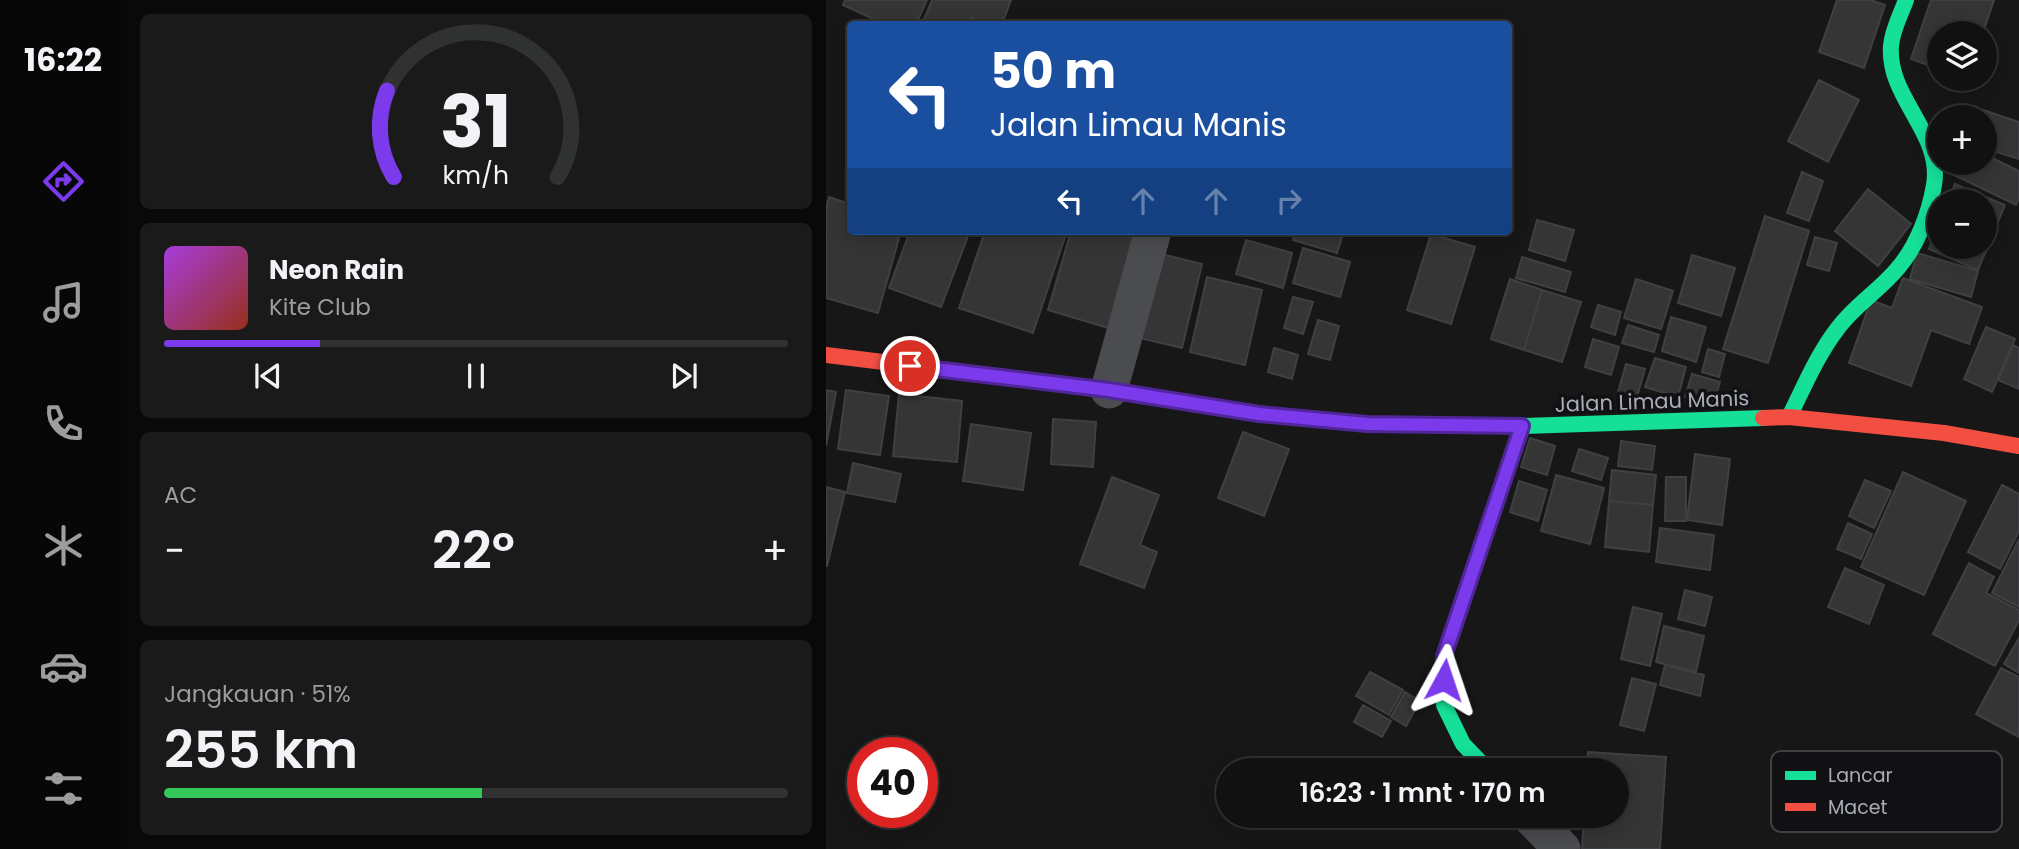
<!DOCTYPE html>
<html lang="id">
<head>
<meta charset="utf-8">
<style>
  body { margin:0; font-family:Poppins,sans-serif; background:#1a1a1a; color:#f1f3f6; height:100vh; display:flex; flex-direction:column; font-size:26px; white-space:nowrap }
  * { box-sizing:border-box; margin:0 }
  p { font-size:23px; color:#9c9d9f }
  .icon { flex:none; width:38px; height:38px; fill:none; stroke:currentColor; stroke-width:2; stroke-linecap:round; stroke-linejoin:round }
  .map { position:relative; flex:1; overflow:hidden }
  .side { display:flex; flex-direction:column; gap:14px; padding:14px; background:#090909; width:700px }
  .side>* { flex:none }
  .guide { position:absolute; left:21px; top:21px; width:665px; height:214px; border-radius:7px; box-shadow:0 4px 18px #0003,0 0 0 2px #303131; background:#1a4fa0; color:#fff; overflow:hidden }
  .controls { position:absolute; left:1101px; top:21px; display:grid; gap:14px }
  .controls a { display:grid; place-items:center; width:70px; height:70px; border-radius:50%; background:#111; box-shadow:0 4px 18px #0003,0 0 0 2px #303131; font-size:35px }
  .speed { position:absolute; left:21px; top:737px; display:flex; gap:14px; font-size:35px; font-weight:700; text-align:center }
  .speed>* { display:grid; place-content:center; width:91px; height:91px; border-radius:50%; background:#111; box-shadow:0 4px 18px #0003,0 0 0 2px #303131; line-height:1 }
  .speed .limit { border:10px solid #d22; background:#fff; color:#111 }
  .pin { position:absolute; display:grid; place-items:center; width:60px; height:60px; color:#fff; margin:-30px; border:4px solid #fff; border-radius:50%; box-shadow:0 2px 7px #0007 }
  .me { position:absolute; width:77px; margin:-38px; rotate:5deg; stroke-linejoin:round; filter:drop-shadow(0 0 5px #0008) }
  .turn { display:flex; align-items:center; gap:24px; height:147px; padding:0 28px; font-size:32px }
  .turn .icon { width:91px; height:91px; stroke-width:2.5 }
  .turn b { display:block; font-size:49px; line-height:60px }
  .lanes { display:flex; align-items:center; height:66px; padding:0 28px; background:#0003; justify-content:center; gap:35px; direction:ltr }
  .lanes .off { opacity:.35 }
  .big { font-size:52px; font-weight:600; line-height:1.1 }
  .side .card { flex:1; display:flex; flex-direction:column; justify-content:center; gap:10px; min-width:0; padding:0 24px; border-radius:10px; background:#1a1a1a }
  .side .dial { align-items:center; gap:0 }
  .dial svg { height:182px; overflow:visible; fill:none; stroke:#303131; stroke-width:7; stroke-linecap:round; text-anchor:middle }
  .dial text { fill:#f1f3f6; stroke:none }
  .song { display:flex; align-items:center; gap:21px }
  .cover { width:84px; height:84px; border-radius:10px; background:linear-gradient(135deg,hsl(280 70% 55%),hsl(10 70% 35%)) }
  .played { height:7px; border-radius:4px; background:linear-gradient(90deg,#7c3aed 25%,#303131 25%) }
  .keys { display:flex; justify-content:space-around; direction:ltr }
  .heat { display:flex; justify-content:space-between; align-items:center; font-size:38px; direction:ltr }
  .charge { height:10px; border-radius:5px; background:linear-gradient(90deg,#34c759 51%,#303131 0) }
  .trip { position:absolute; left:390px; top:758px; width:413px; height:70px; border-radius:35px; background:#111; box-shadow:0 4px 18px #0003,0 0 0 2px #303131; font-weight:600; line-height:70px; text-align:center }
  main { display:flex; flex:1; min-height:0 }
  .tab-bar { display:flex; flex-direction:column; width:126px; justify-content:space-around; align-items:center; background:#070707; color:#9c9d9f }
  .tab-bar .icon { width:49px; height:49px }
  .tab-bar .active { color:#7c3aed }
  .tab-bar b { font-size:32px; color:#f1f3f6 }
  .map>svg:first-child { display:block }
  .building { fill:#353536; stroke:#3f4043; stroke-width:2 }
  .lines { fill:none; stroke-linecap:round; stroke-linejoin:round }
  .street { stroke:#4b4c50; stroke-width:37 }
  .fast { stroke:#16e098; stroke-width:16 }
  .jam { stroke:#f24e42; stroke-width:16 }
  .route-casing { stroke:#51269a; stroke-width:18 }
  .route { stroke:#7c3aed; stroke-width:12 }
  .labels { text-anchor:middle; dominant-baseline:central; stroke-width:7; stroke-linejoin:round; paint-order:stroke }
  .street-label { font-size:21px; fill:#a8adb8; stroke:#111113 }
  .key { fill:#111113; stroke:#3e4045; stroke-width:2 }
  .key-label { font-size:19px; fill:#a8adb8 }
</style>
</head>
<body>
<main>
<nav class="tab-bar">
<b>16:22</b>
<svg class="icon active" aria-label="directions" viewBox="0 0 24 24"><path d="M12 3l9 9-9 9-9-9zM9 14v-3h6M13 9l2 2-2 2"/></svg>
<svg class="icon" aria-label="music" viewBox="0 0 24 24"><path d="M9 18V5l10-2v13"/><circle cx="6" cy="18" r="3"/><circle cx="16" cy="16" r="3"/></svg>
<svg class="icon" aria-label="phone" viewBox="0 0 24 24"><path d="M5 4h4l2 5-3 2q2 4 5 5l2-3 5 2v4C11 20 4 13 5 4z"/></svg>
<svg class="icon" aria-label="climate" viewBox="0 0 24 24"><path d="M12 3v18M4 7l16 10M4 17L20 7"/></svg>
<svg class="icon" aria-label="car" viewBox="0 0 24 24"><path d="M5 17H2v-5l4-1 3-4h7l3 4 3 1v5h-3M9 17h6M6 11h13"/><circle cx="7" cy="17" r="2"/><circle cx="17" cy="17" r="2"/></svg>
<svg class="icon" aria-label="filters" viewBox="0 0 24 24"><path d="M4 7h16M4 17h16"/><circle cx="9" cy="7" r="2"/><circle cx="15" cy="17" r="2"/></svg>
</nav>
<section class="side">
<div class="card dial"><svg viewBox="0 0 100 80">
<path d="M14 69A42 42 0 1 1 86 69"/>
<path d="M14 69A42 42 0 0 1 11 31" stroke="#7c3aed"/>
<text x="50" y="56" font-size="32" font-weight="700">31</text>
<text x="50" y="72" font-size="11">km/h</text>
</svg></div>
<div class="card">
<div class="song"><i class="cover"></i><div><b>Neon Rain</b><p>Kite Club</p></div></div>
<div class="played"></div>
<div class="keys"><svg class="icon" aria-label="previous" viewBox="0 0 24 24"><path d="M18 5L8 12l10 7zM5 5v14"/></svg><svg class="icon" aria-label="pause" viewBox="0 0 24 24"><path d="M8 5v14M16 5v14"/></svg><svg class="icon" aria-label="next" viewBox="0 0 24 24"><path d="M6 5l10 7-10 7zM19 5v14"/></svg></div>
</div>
<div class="card"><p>AC</p>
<div class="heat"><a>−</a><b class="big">22°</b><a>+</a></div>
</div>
<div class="card"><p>Jangkauan · 51%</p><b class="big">255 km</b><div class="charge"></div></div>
</section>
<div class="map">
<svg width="1193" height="849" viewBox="0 0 1193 849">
  <rect width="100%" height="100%" fill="#171717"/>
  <path class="building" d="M19,0H101L90,24H58L17,5Z
    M106,0H185L176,24H161L145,18L142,24H96Z
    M1011,0H1044L1059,5L1038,68L993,52Z
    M1105,0H1168L1157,33H1113V69L1085,59Z
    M993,80L1033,100L1002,162L962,141Z
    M1157,110L1193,122V159L1158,148V117H1154Z
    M1158,154L1193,171V198L1190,205L1126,174L1132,163H1158Z
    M976,172L997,181L983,221L961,213Z
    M1129,184L1179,205L1152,270L1103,249L1113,224V247H1158V201H1122Z
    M1042,189L1085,224L1052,266L1009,231Z
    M3,197L24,204V231H75L52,313L0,298V208Z
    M939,216L983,231L942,363L897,349Z
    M711,220L748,230L739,261L703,250Z
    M84,231H144L115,307L63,288Z
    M159,231H241L207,333L133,308Z
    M245,231H295L317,238L289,330L222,310Z
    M470,231H518L511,253L467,240Z
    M605,234L649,247L625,324L581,310Z
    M989,237L1011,243L1003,271L981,265Z
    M420,240L466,253L457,288L410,274Z
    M477,248L524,262L514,297L467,283Z
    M331,253L376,264L356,348L310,337Z
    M1091,253L1152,271L1145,297L1084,279Z
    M866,255L909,268L895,316L852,303Z
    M696,257L745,272L739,292L690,278Z
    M381,277L436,290L419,365L364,352Z
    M1077,278L1156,307L1143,344L1105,330L1085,386L1023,363L1045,300L1066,308Z
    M684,279L716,290L698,350L665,339Z
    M810,279L847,291L835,329L798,318Z
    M716,290L755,302L736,362L698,350Z
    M467,297L487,302L477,334L458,328Z
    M772,305L795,312L789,335L765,327Z
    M845,317L880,327L870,362L836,351Z
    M492,320L513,326L504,360L482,354Z
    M802,325L833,335L828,352L796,343Z
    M1160,327L1189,339L1166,392L1138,379Z
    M767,339L793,347L785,375L759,367Z
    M1187,345L1193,348V389L1172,380Z
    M448,348L472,355L466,379L442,372Z
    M882,349L899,354L893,377L876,372Z
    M829,358L860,367L852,397L819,387Z
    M800,364L819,369L811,397L792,392Z
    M866,374L894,382L887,405L859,397Z
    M0,390L10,392L0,446Z
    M20,390L63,396L54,455L12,449Z
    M73,394L136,401L131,462L67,456Z
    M227,419L270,422L267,467L225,464Z
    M145,424L205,433L197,490L137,481Z
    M417,432L463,449L438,516L392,498Z
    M704,438L729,446L721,475L695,467Z
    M795,441L829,446L826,470L792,466Z
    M753,449L782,458L775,480L746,471Z
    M869,454L904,459L896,525L861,520Z
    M27,463L75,474L69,502L21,493Z
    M786,470L830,475L827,505L783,501Z
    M1077,472L1140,501L1098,595L1035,567Z
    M730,475L778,488L764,544L715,531Z
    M286,477L333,495L314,545L331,552L318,588L254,564Z
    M840,477H860V521H839Z
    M1039,480L1065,491L1048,528L1023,516Z
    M693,481L721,490L712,521L684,512Z
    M1176,485L1193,494V531L1174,569L1142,552Z
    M0,487L19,492L1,566H0Z
    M783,501L827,505L823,552L779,547Z
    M1022,523L1046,534L1035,559L1011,549Z
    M834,528L888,535L884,570L830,562Z
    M1193,539V607L1166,593Z
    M1143,563L1168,577L1160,593L1193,610V620L1169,666L1107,634Z
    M1019,568L1058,585L1043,624L1002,607Z
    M859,590L886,597L879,626L852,619Z
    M807,607L836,614L824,666L795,659Z
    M838,626L878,636L870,672L830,662Z
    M1193,638V673L1178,664Z
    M839,665L878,675L874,696L834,685Z
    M1175,668L1193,677V737L1150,714Z
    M544,672L577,690L563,715L530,696Z
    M806,678L830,684L818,731L794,725Z
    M579,692L594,701L580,726L565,717Z
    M537,705L565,721L556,737L528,722Z
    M762,752L840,757L834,849H756L758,816H791V770H760Z"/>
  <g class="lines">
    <path class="street" d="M283,390L327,231
      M704,816L736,849"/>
    <path class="fast" d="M260,387L433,414L541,424L696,426L937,418
      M963,417C978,387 991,355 1012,328C1029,305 1054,290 1072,268C1091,246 1103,214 1108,185C1117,133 1061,98 1065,46C1066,30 1075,14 1080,0
      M662,770L637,744L618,705V656L696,426"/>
    <path class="jam" d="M0,355L260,387
      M937,418L963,417L1118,433L1193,446"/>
  </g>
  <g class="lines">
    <defs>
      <path id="route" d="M84,366L283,390L433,414L541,424L696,426L618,656V680"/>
    </defs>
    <use href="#route" class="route-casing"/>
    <use href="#route" class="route"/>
  </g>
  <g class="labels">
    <g class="street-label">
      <text transform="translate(826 401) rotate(-2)">Jalan Limau Manis</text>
    </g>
  </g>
  <rect x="945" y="751" width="231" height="81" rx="10" class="key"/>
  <rect x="959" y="771" width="31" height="9" fill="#16e098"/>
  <rect x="959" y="803" width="31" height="8" fill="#f24e42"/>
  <g class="key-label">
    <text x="1002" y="782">Lancar</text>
    <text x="1002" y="814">Macet</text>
  </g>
</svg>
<div class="controls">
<a><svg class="icon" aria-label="layers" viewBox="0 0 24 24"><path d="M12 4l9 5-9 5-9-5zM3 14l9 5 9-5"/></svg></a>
<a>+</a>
<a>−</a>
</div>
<div class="speed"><div class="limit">40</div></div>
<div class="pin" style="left:84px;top:366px;background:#d93025"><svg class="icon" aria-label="arrive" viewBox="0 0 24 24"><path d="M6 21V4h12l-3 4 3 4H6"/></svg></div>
<svg class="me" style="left:618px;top:680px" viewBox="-20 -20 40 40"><path d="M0-17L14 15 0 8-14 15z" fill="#7c3aed" stroke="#fff" stroke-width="4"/></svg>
<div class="trip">16:23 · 1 mnt · 170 m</div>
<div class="guide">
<div class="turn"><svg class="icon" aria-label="left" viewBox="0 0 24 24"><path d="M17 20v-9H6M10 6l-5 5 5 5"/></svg><div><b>50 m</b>Jalan Limau Manis</div></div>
<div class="lanes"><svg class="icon" aria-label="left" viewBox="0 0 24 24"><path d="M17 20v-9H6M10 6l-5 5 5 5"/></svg><svg class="icon off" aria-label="ahead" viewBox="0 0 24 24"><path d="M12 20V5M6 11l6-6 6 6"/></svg><svg class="icon off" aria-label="ahead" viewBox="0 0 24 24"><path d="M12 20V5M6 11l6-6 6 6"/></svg><svg class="icon off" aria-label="right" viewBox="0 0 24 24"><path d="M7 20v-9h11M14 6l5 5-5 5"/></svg></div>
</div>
</div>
</main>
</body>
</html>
